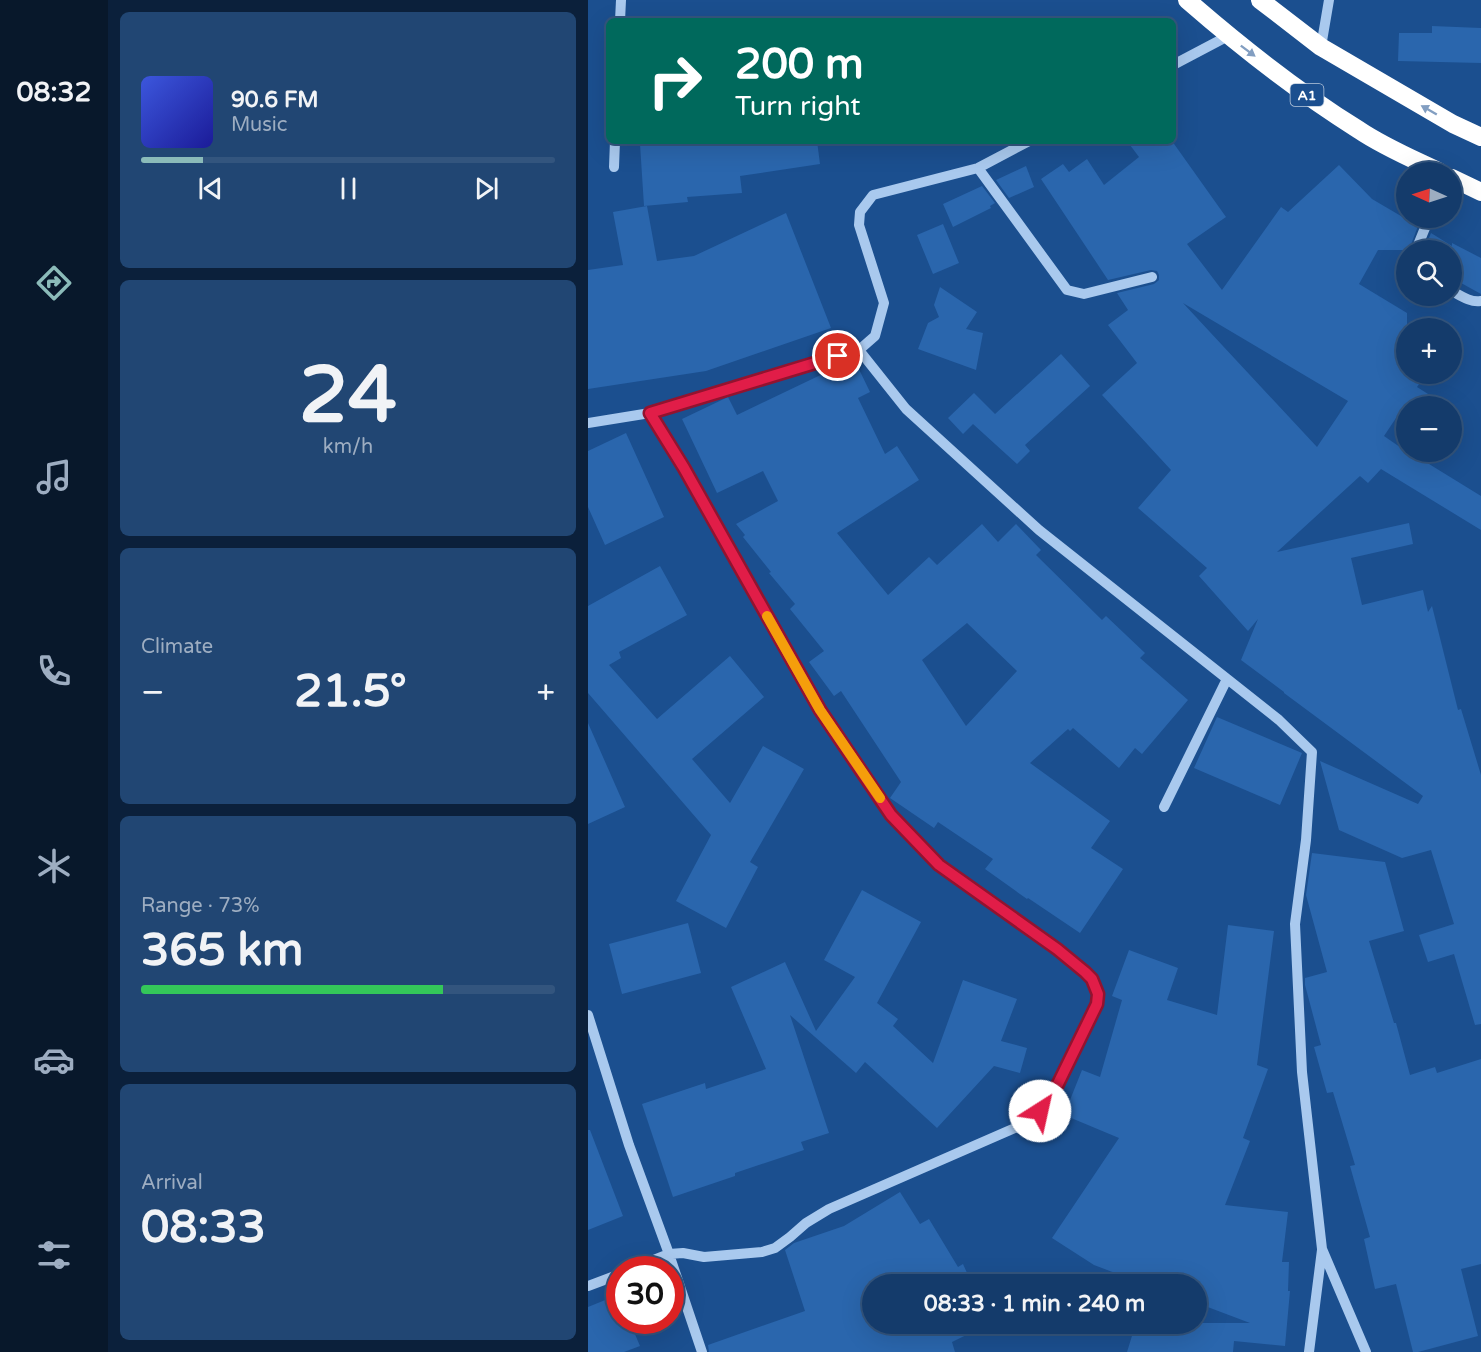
<!DOCTYPE html>
<html lang="en">
<head>
<meta charset="utf-8">
<style>
  body { margin:0; font-family:"Varela Round",sans-serif; background:#214673; color:#f1f3f6; height:100vh; display:flex; flex-direction:column; font-size:22px; white-space:nowrap }
  * { box-sizing:border-box; margin:0 }
  p { font-size:20px; color:#9dadc1 }
  .icon { flex:none; width:33px; height:33px; fill:none; stroke:currentColor; stroke-width:2; stroke-linecap:round; stroke-linejoin:round }
  .map { position:relative; flex:1; overflow:hidden }
  .sheet { display:flex; flex-direction:column; gap:12px; padding:12px; background:#0b203b; width:480px }
  .sheet>* { flex:none }
  .hud { position:absolute; left:18px; top:18px; width:570px; height:126px; border-radius:9px; box-shadow:0 6px 24px #0002,0 0 0 2px #33557e; background:#00695c; color:#fff; overflow:hidden }
  .needle { width:39px; rotate:273deg }
  .tools { position:absolute; left:808px; top:162px; display:grid; gap:12px }
  .tools a { display:grid; place-items:center; width:66px; height:66px; border-radius:50%; background:#143b6b; box-shadow:0 6px 24px #0002,0 0 0 2px #33557e; font-size:30px }
  .speed { position:absolute; left:18px; top:1256px; display:flex; gap:12px; font-size:30px; font-weight:700; text-align:center }
  .speed>* { display:grid; place-content:center; width:78px; height:78px; border-radius:50%; background:#143b6b; box-shadow:0 6px 24px #0002,0 0 0 2px #33557e; line-height:1 }
  .speed .limit { border:9px solid #d22; background:#fff; color:#111 }
  .pin { position:absolute; display:grid; place-items:center; width:51px; height:51px; color:#fff; margin:-26px; border:3px solid #fff; border-radius:50%; box-shadow:0 2px 6px #0007 }
  .me { position:absolute; width:66px; margin:-33px; rotate:35deg; stroke-linejoin:round; filter:drop-shadow(0 0 4px #0008) }
  .turn { display:flex; align-items:center; gap:21px; height:126px; padding:0 30px; font-size:27px }
  .turn .icon { width:78px; height:78px; stroke-width:2.5 }
  .turn b { display:block; font-size:42px; line-height:51px }
  .big { font-size:45px; font-weight:800; line-height:1.1 }
  .sheet .card { flex:1; display:flex; flex-direction:column; justify-content:center; gap:9px; min-width:0; padding:0 21px; border-radius:9px; background:#214673 }
  .sheet .dial { align-items:center; gap:0 }
  .dial b { font-size:78px; line-height:1 }
  .song { display:flex; align-items:center; gap:18px }
  .cover { width:72px; height:72px; border-radius:9px; background:linear-gradient(135deg,hsl(230 70% 55%),hsl(240 70% 35%)) }
  .played { height:6px; border-radius:3px; background:linear-gradient(90deg,#8bbbb9 15%,#33557e 15%) }
  .keys { display:flex; justify-content:space-around; direction:ltr }
  .heat { display:flex; justify-content:space-between; align-items:center; font-size:33px; direction:ltr }
  .charge { height:9px; border-radius:4px; background:linear-gradient(90deg,#34c759 73%,#33557e 0) }
  .trip { position:absolute; left:274px; top:1274px; width:345px; height:60px; border-radius:30px; background:#143b6b; box-shadow:0 6px 24px #0002,0 0 0 2px #33557e; font-weight:800; line-height:60px; text-align:center }
  main { display:flex; flex:1; min-height:0 }
  .menu { display:flex; flex-direction:column; width:108px; justify-content:space-around; align-items:center; background:#08182b; color:#9dadc1 }
  .menu .icon { width:42px; height:42px }
  .menu .on { color:#8bbbb9 }
  .menu b { font-size:27px; color:#f1f3f6 }
  .map>svg:first-child { display:block }
  .building { fill:#2a66ad; fill-rule:evenodd }
  .lines { fill:none; stroke-linecap:round; stroke-linejoin:round }
  .minor { stroke:#a9c9ee; stroke-width:10 }
  .highway { stroke:#fff; stroke-width:18 }
  .oneway { fill:#829ec1 }
  .route-casing { stroke:#92132f; stroke-width:15 }
  .route { stroke:#e11d48; stroke-width:10 }
  .slow { stroke:#f59e0b; stroke-width:10 }
  .labels { text-anchor:middle; dominant-baseline:central; stroke-width:6; stroke-linejoin:round; paint-order:stroke }
  .shield { fill:#1b4f8f; stroke:#bbcadd; stroke-width:1.5 }
  .shield-label { font-size:14px; font-weight:bold; fill:#fff }
</style>
</head>
<body>
<main>
<nav class="menu">
<b>08:32</b>
<svg class="icon on" aria-label="directions" viewBox="0 0 24 24"><path d="M12 3l9 9-9 9-9-9zM9 14v-3h6M13 9l2 2-2 2"/></svg>
<svg class="icon" aria-label="music" viewBox="0 0 24 24"><path d="M9 18V5l10-2v13"/><circle cx="6" cy="18" r="3"/><circle cx="16" cy="16" r="3"/></svg>
<svg class="icon" aria-label="phone" viewBox="0 0 24 24"><path d="M5 4h4l2 5-3 2q2 4 5 5l2-3 5 2v4C11 20 4 13 5 4z"/></svg>
<svg class="icon" aria-label="climate" viewBox="0 0 24 24"><path d="M12 3v18M4 7l16 10M4 17L20 7"/></svg>
<svg class="icon" aria-label="car" viewBox="0 0 24 24"><path d="M5 17H2v-5l4-1 3-4h7l3 4 3 1v5h-3M9 17h6M6 11h13"/><circle cx="7" cy="17" r="2"/><circle cx="17" cy="17" r="2"/></svg>
<svg class="icon" aria-label="filters" viewBox="0 0 24 24"><path d="M4 7h16M4 17h16"/><circle cx="9" cy="7" r="2"/><circle cx="15" cy="17" r="2"/></svg>
</nav>
<section class="sheet">
<div class="card">
<div class="song"><i class="cover"></i><div><b>90.6 FM</b><p>Music</p></div></div>
<div class="played"></div>
<div class="keys"><svg class="icon" aria-label="previous" viewBox="0 0 24 24"><path d="M18 5L8 12l10 7zM5 5v14"/></svg><svg class="icon" aria-label="pause" viewBox="0 0 24 24"><path d="M8 5v14M16 5v14"/></svg><svg class="icon" aria-label="next" viewBox="0 0 24 24"><path d="M6 5l10 7-10 7zM19 5v14"/></svg></div>
</div>
<div class="card dial"><b>24</b><p>km/h</p></div>
<div class="card"><p>Climate</p>
<div class="heat"><a>−</a><b class="big">21.5°</b><a>+</a></div>
</div>
<div class="card"><p>Range · 73%</p><b class="big">365 km</b><div class="charge"></div></div>
<div class="card"><p>Arrival</p><b class="big">08:33</b></div>
</section>
<div class="map">
<svg width="893" height="1352" viewBox="0 0 893 1352">
  <rect width="100%" height="100%" fill="#1b4f8f"/>
  <path class="building" d="M844,26L893,28V63L810,61L811,33H844Z
    M88,141H229L232,164L152,176L154,193L99,197L100,202L56,206L52,144Z
    M539,141H584L638,217L599,244L634,290L693,207L700,212L751,165L784,199L830,226L821,250H790L771,284L819,313V374H838L829,387L859,406H816L796,436L819,452H850L841,464L893,496V530L793,469L780,483L772,476L689,552L821,523L825,544L763,558L774,605L835,590L840,612L844,606L870,710L873,709L893,775V1024L887,1025L866,954L840,962L831,935L866,924L843,850L814,858L751,830L732,761L830,804L835,796L696,693V692L653,660L670,619L660,631L611,576L619,568L550,508L583,470L514,395L549,363L520,325L540,310L529,293L566,284L571,280V275L569,271L563,270L520,280L453,179L475,164L481,172L499,159L516,185L551,157ZM595,303L760,401L729,447Z
    M438,166L446,187L421,198L408,180Z
    M394,186L407,203L402,206L403,208L365,227L355,204Z
    M59,206L69,261L106,256L198,213L243,328L118,371L0,389V270L35,265L25,212Z
    M355,224L371,263L345,274L329,235Z
    M843,233L864,246V243L893,258V294L864,278V250H836Z
    M352,287L389,312L378,329L395,333L388,370L330,349L340,323L351,317L346,305Z
    M473,354L502,386L437,445L442,451L429,464L385,424L375,434L360,418L386,393L407,414Z
    M266,359L282,392L270,398L297,454L309,446L331,480L249,533L300,595L341,557L349,565L394,524L410,542L428,524L453,550L448,555L514,620L518,616L557,653L552,658L600,700L554,754L547,748L531,768L485,728L482,731L480,729L442,763L522,821L503,848L535,869L492,933L440,898L439,899L397,869L405,859L350,822L346,828L302,798L313,782L253,691L246,696L221,662L236,651L202,609L207,604L181,573L183,572L155,537L157,535L148,524L190,501L175,471L129,493L94,419L140,397L149,415ZM379,623L429,671L378,726L334,660Z
    M38,433L76,517L17,545L0,507V451Z
    M72,566L99,615L31,652L33,658L21,665L69,719L142,656L176,697L104,759L142,803L175,746L216,769L162,862L170,867L138,928L88,901L123,835L0,693V606Z
    M629,717L714,753L692,805L606,768Z
    M0,723L37,807L0,824Z
    M724,853L797,862L816,931L781,941L806,1023H808L822,1075L847,1067L849,1073L893,1059V1264L873,1269L890,1336L830,1352H825L808,1284L787,1289L776,1239L782,1237L762,1166L767,1165L745,1092L739,1093L726,1047L733,1045L717,985V978L739,972L718,895Z
    M274,890L333,922L289,1003L310,1019L305,1026L345,1063L375,980L429,999L413,1041L439,1048L432,1073L406,1066L349,1128L277,1062L268,1073L202,1015L241,1133L213,1142L216,1150L147,1173V1176L85,1197L54,1104L117,1083L118,1089L178,1069L143,987L197,962L228,1031L267,977L236,960Z
    M100,923L113,973L34,994L21,944Z
    M640,925L686,931L669,1065L680,1069L655,1138L662,1141L637,1205L700,1212L694,1262H701L700,1291H702L697,1346L646,1341L645,1352H539L548,1323H662L609,1303V1284H556L506,1265L464,1238L531,1138L476,1115L494,1070L512,1077L534,1000L524,996L541,950L590,968L579,1000L629,1015Z
    M0,1130H2L35,1216L0,1230Z
    M312,1192L332,1224L341,1219L370,1267L375,1264L384,1284H285V1323H403L364,1342L367,1352H121L120,1345L217,1311L197,1250L206,1243L256,1226Z
    M32,1294V1320H41L52,1346L36,1352H0V1307Z"/>
  <g class="lines">
    <path class="minor" d="M32,21L33,0
      M733,47L741,0
      M585,65L640,36
      M26,167L27,141
      M390,168L479,290L496,294L564,277
      M828,250L841,218
      M864,291C873,296 883,303 893,301
      M271,350L318,409L451,530L691,720L724,752L718,840L707,924L714,1072L734,1249L778,1352
      M0,423L62,413L271,350L287,336L296,303L271,225L272,212L285,195L390,168L441,141
      M576,807L639,679
      M0,1015L41,1145L81,1254L114,1352
      M43,1269L81,1254L95,1253L116,1257L174,1252L187,1248L202,1237L218,1223L241,1209L436,1124L452,1111L466,1092L505,1014L509,1003L510,994L504,979L469,949L351,865L303,815L233,710L96,468L62,413
      M0,1286L32,1274
      M721,1352L734,1250"/>
    <path class="highway" d="M599,0C653,47 710,92 771,130C796,147 825,159 852,172
      M672,0L733,47L865,124L893,137
      M864,178L893,192"/>
  </g>
  <defs><path id="oneway-solid" d="M-6-.8H1V-3.2L6.5 0L1 3.2V.8H-6Z" transform="scale(1.5)"/></defs>
  <g class="oneway">
    <use href="#oneway-solid" transform="translate(660 51) rotate(37)"/>
    <use href="#oneway-solid" transform="translate(841 110) rotate(-150)"/>
  </g>
  <g class="lines">
    <defs>
      <path id="route" d="M250,356L62,413L96,468L232,710L303,815L351,865L469,949L497,972L504,979L510,994L509,1004L466,1092L452,1111"/>
    </defs>
    <use href="#route" class="route-casing"/>
    <use href="#route" class="route"/>
    <path class="slow" d="M179,616L232,710L292,798"/>
  </g>
  <g class="labels">
    <rect class="shield" x="702.5" y="84" width="33" height="22" rx="4.5"/>
    <g class="shield-label">
      <text x="719" y="95">A1</text>
    </g>
  </g>
</svg>
<div class="tools">
<a><svg class="needle" viewBox="-14 -14 28 28"><path d="M0-13l5 13h-10z" fill="#e53935"/><path d="M0 13l5-13h-10z" fill="#9dadc1"/></svg></a>
<a><svg class="icon" aria-label="search" viewBox="0 0 24 24"><circle cx="10" cy="10" r="6"/><path d="M15 15l6 6"/></svg></a>
<a>+</a>
<a>−</a>
</div>
<div class="speed"><div class="limit">30</div></div>
<div class="pin" style="left:250px;top:356px;background:#d93025"><svg class="icon" aria-label="arrive" viewBox="0 0 24 24"><path d="M6 21V4h12l-3 4 3 4H6"/></svg></div>
<svg class="me" style="left:452px;top:1111px" viewBox="-20 -20 40 40"><circle r="19" fill="#fff"/><path d="M0-13L10 11 0 6-10 11z" fill="#e11d48"/></svg>
<div class="trip">08:33 · 1 min · 240 m</div>
<div class="hud">
<div class="turn"><svg class="icon" aria-label="right" viewBox="0 0 24 24"><path d="M7 20v-9h11M14 6l5 5-5 5"/></svg><div><b>200 m</b>Turn right</div></div>
</div>
</div>
</main>
</body>
</html>
